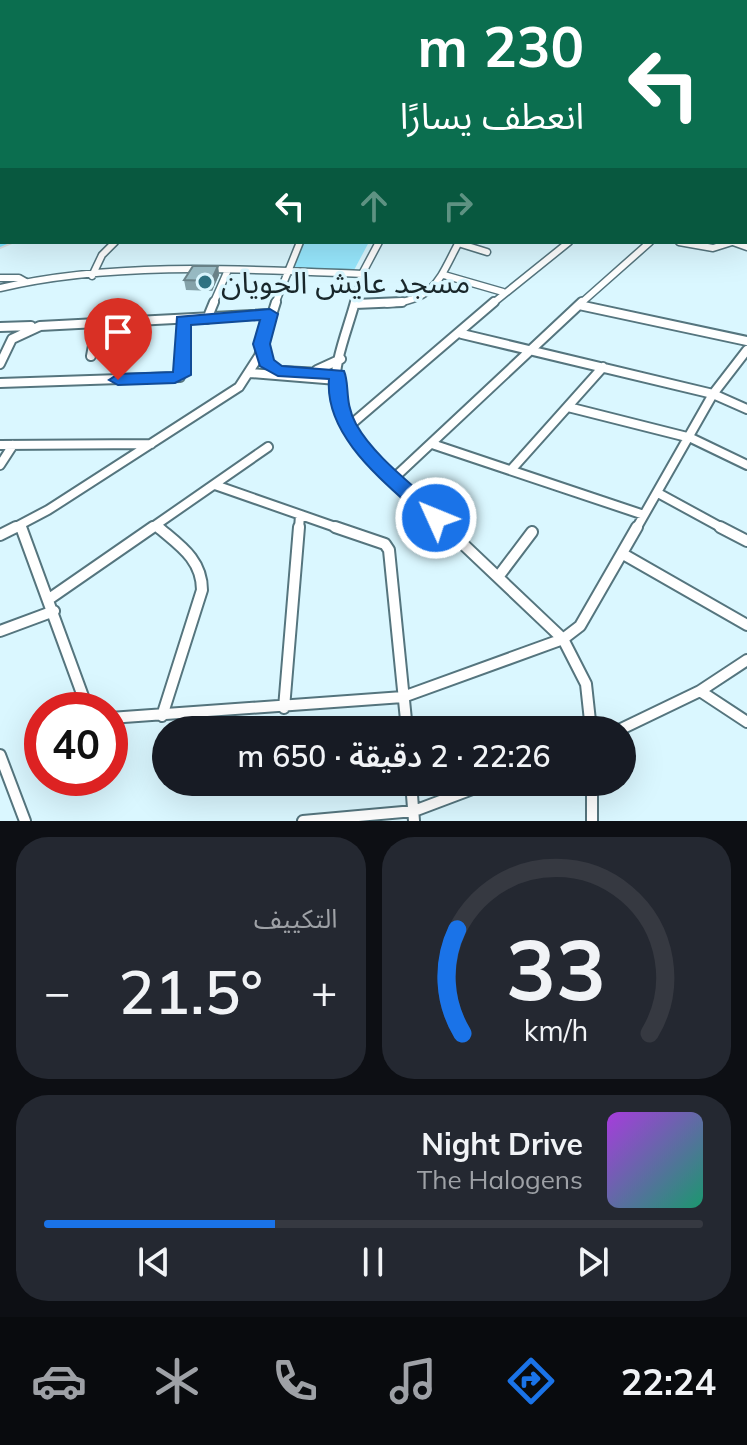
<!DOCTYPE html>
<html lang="ar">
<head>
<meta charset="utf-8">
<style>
  body { margin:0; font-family:Mulish,"Noto Sans Arabic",sans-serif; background:#242831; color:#f1f3f6; direction:rtl; height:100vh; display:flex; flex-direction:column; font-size:30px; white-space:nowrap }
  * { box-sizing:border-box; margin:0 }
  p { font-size:26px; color:#9ea1a6 }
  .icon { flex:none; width:44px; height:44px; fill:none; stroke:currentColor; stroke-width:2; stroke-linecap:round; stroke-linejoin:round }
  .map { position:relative; height:821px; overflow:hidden; direction:ltr }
  .panel { display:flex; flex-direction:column; gap:16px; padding:16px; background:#0d0f14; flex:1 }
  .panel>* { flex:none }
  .hud { position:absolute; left:0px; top:0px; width:748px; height:244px; box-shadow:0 8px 32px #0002; direction:rtl; background:#0b6e4f; color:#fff; overflow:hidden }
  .speed { position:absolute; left:24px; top:692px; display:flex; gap:16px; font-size:40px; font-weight:700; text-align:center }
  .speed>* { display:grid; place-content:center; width:104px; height:104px; border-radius:50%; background:#171b24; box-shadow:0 8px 32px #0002; line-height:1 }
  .speed .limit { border:12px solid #d22; background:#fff; color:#111 }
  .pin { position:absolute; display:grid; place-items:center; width:68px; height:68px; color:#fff; margin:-82px -34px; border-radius:50% 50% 50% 0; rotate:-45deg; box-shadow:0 0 8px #0007 }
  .pin .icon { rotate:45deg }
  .me { position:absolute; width:88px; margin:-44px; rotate:314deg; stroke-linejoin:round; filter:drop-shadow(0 0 6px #0008) }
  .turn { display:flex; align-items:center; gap:28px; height:168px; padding:0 32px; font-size:36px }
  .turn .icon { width:104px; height:104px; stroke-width:2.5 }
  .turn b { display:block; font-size:56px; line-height:68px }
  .lanes { display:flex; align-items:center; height:76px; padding:0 32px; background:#0003; justify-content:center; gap:40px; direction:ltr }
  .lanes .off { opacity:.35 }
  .big { font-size:60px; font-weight:600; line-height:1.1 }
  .panel .tile { flex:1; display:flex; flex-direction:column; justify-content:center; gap:12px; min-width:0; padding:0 28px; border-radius:32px; background:#242831 }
  .panel .dial { align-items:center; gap:0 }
  .dial svg { height:208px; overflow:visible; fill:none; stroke:#363941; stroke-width:7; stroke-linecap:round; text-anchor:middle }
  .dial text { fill:#f1f3f6; stroke:none }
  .song { display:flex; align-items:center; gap:24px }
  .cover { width:96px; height:96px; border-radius:12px; background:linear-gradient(135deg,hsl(280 70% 55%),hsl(160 70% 35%)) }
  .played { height:8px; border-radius:4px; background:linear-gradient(90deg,#1a73e8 35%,#363941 35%) }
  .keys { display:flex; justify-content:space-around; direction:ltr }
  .heat { display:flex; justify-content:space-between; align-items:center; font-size:44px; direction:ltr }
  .panel .tiles { flex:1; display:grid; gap:16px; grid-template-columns:1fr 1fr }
  .tile:last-child { grid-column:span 2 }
  .trip { position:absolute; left:152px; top:716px; width:484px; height:80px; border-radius:40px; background:#171b24; box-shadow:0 8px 32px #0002; font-weight:600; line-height:80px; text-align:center; direction:rtl }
  .dock { display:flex; height:128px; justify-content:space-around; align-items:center; background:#090b0e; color:#9ea1a6 }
  .dock .icon { width:56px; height:56px }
  .dock .active { color:#1a73e8 }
  .dock b { font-size:36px; color:#f1f3f6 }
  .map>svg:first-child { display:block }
  .green { fill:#97e7fd }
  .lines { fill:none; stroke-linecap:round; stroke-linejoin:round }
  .minor-far3-casing { stroke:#55757e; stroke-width:7 }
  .minor-far2-casing { stroke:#55757e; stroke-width:9 }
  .minor-far1-casing { stroke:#55757e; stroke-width:12 }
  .minor-casing { stroke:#55757e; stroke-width:14 }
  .major-casing { stroke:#dadcdd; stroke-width:4 }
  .highway-casing { stroke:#dadcdd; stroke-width:4 }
  .minor-far3 { stroke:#fff; stroke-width:5 }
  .minor-far2 { stroke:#fff; stroke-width:6 }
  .minor-far1 { stroke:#fff; stroke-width:8 }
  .minor { stroke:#fff; stroke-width:10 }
  .major { fill:#adecfd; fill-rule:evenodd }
  .highway { fill:#76e0fb; fill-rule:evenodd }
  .rail-casing { stroke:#62757b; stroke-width:4 }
  .rail { stroke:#daf7ff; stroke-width:2; stroke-dasharray:4; stroke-linecap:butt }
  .wall { fill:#84a2a9 }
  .shaded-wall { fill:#6b848a }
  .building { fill:#99bcc5; stroke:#6b848a; stroke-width:2 }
  .route { fill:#1a73e8; stroke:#114b97; stroke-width:2 }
  .poi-dot { fill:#2f7383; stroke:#daf7ff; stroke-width:3 }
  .labels { text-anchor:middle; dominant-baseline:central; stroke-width:7; stroke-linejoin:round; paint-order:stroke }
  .poi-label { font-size:30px; fill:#19272b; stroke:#daf7ff; text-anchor:start }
</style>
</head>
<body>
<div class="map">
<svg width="747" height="821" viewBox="0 0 747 821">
  <rect width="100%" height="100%" fill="#daf7ff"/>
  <path class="green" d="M304,242H369L353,272L290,267Z"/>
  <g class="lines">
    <defs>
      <path id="minor-far3" d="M446,0L452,2
        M497,0L502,2
        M17,2L33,0
        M325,2L333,0
        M381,2L389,0
        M459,2L465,0"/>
      <path id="minor-far2" d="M0,133L2,136
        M679,242L713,248L732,242
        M733,242L747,247
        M458,243L487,252
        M444,275L503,292
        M92,276L102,255L115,242
        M0,278H19L26,282
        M0,288C113,261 246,269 362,274
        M213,304L228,270
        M275,304L300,242
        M355,304L362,274L379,242
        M355,304H360
        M387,304C436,300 439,279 459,242
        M492,304L569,242
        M580,304L650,242"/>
      <path id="minor-far1" d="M355,302C348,329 332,365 336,393C342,443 412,495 447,529
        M355,304L402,302
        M579,305L747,341
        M207,319L214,302
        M0,327L31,326
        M462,334L713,394L747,409
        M261,355L278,371
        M91,356L97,324
        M0,364L12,339L40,326L270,314
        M317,370L341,359
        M283,371L338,374
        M250,373L337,380
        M0,383L180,377L183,320
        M568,407L691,438L747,465
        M348,427L494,302
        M0,445L151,444
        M435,445L644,515
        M0,465L13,445
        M511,470L603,367
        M394,478L582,302
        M215,485L341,529
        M658,493L724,529
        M157,526L160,529
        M12,529L48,510L239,387L259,356L276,302
        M150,529L268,447
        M299,529L300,515
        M636,529L713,394L747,350"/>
      <path id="minor" d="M21,527L88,710
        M158,527C179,545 202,559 202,590L162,716
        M335,527L385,544L389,550L407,730
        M445,527L563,639L586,684L591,730
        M720,527L747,541
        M0,535L16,527
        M623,554L747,625
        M498,577L532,532
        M49,599L153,527
        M0,631L54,611
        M700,691L747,722
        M284,708L299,527
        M110,718L403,697L563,639L580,626L637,527
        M619,730L700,691L747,660
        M0,755L25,821
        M411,782L414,821
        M592,782V821
        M303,821L414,811L491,782"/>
      <path id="major" d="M214,0H261L254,2H208Z
        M271,0H287L292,2H276Z
        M0,17H2V21H0Z"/>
      <path id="highway" d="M514,0H520L519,2H513Z
        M746,124H747V129H746Z
        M2,240V242H12L0,247V241Z"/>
    </defs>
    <use href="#minor-far3" class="minor-far3-casing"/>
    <use href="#minor-far2" class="minor-far2-casing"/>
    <use href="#minor-far1" class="minor-far1-casing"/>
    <use href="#minor" class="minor-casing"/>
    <use href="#major" class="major-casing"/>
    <use href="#highway" class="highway-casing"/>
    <use href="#minor-far3" class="minor-far3"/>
    <use href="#minor-far2" class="minor-far2"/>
    <use href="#minor-far1" class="minor-far1"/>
    <use href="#minor" class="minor"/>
    <use href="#major" class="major"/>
    <use href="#highway" class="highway"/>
    <defs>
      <path id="rail" d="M673,0L685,2"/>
    </defs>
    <use href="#rail" class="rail-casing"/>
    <use href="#rail" class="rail"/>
  </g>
  <path class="wall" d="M218,266L219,275L212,291L186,290L184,280Z"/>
  <path class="shaded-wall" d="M218,266L219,275L212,291L211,281Z"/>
  <path class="building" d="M193,266H218L211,281L184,280Z"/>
  <path class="route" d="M270,309L278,314L270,344L274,360L282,366L344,371C350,385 344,402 356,424C375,458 415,486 443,513L446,518L443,523H429C389,485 324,439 329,379L278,376L260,366L253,344L260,320L191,325V375L175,383L118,385L109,380L118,374L173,372L177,317Z"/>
  <circle class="poi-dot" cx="205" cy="282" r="8"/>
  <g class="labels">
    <g class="poi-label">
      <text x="221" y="282">مسجد عايش الحويان</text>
    </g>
  </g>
</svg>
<div class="speed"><div class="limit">40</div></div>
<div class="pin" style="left:118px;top:380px;background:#d93025"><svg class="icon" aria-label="arrive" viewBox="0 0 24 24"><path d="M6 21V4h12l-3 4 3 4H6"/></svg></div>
<svg class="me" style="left:436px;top:518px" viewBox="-20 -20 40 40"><circle r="17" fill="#1a73e8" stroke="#fff" stroke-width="3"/><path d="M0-11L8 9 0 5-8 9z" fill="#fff"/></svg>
<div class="trip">22:26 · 2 دقيقة · 650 m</div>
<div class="hud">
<div class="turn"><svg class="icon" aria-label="left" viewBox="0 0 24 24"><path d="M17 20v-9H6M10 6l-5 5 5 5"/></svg><div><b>230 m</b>انعطف يسارًا</div></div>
<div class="lanes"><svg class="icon" aria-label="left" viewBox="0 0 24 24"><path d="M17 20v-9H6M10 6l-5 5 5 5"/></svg><svg class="icon off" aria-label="ahead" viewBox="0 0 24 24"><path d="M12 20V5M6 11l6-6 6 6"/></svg><svg class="icon off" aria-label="right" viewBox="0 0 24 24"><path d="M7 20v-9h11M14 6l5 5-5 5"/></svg></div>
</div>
</div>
<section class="panel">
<div class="tiles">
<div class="tile dial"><svg viewBox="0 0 100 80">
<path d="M14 69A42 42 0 1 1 86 69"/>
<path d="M14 69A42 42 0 0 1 12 29" stroke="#1a73e8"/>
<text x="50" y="56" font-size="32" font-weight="700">33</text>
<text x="50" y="72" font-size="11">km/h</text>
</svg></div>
<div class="tile"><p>التكييف</p>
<div class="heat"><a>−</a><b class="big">21.5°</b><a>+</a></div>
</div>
<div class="tile">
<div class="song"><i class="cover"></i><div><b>Night Drive</b><p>The Halogens</p></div></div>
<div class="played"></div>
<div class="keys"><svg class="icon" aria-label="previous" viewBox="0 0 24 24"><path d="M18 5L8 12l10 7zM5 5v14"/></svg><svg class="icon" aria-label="pause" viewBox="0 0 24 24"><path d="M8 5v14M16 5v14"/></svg><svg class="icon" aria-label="next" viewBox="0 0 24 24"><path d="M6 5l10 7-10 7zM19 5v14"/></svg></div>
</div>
</div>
</section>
<nav class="dock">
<b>22:24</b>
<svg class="icon active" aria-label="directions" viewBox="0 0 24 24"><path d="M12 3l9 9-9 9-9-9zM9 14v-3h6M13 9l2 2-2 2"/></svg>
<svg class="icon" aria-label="music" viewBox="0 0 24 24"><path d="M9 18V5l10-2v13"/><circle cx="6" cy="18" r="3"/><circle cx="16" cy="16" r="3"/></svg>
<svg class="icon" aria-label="phone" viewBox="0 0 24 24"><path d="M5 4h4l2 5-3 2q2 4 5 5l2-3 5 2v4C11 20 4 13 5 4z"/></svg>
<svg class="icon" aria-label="climate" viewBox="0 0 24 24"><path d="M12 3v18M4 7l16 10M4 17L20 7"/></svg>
<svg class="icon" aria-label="car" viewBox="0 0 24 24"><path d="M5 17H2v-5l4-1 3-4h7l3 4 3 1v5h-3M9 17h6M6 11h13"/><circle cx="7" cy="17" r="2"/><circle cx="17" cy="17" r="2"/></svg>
</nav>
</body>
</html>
